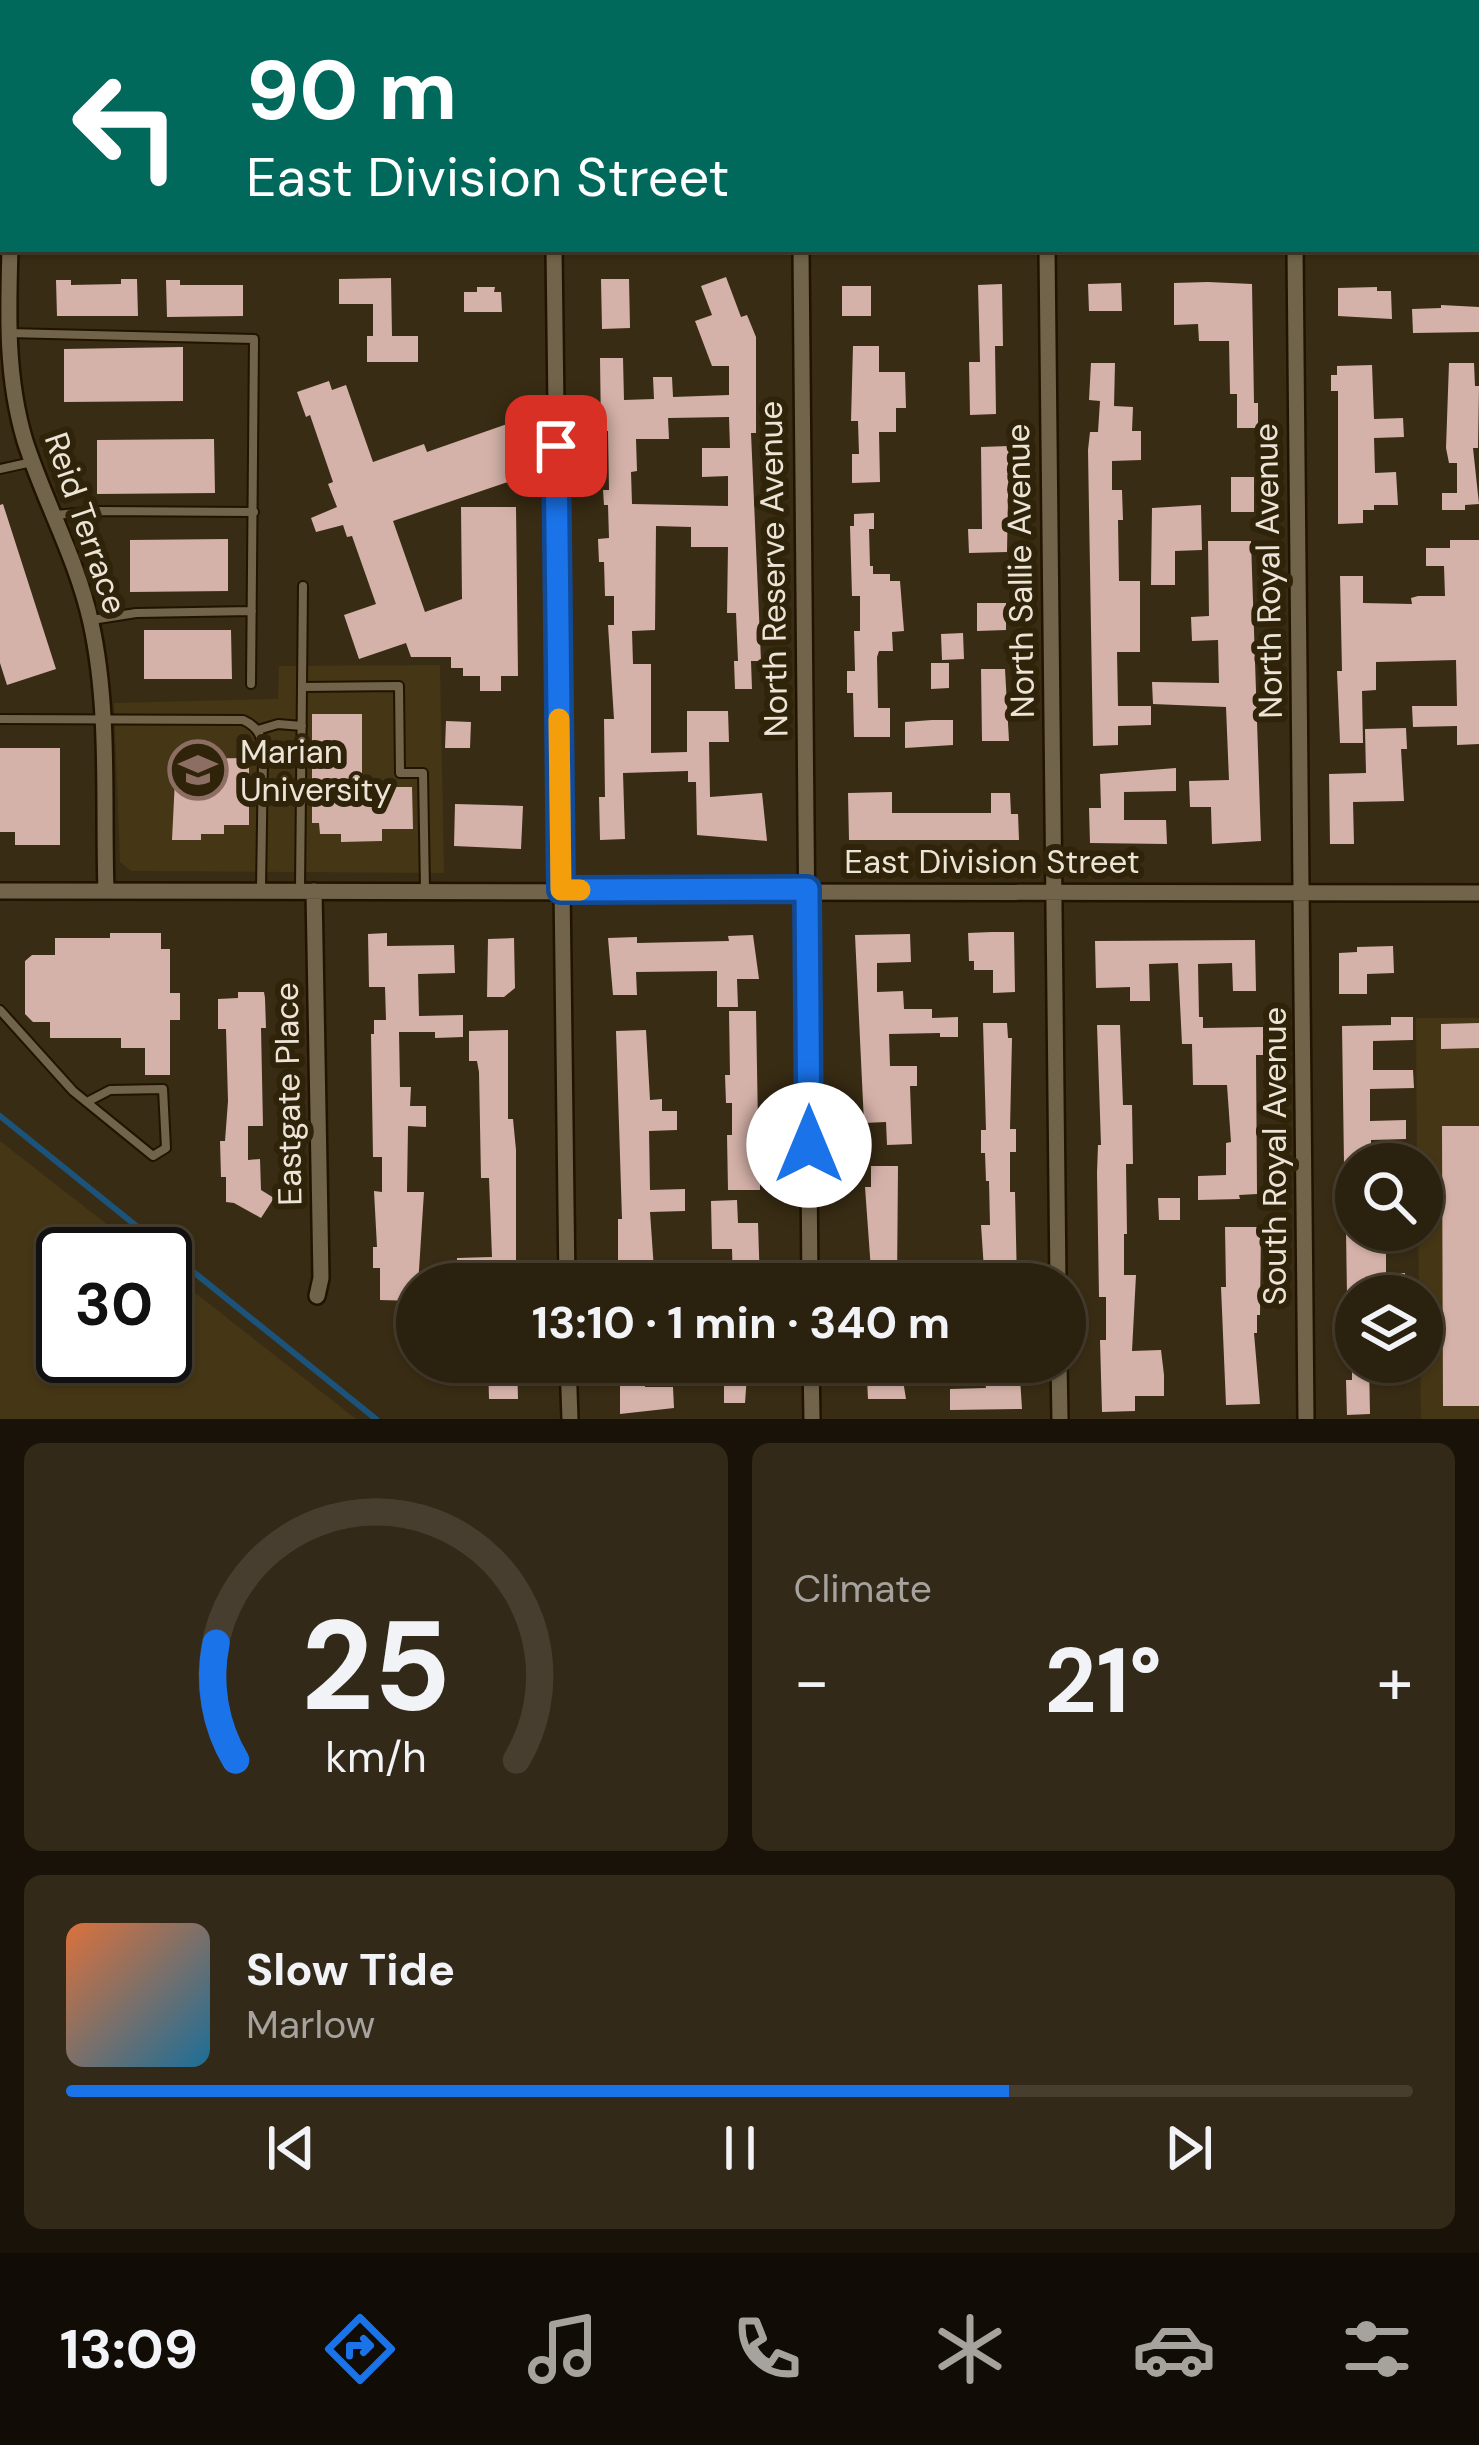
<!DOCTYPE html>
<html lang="en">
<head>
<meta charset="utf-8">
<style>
  body { margin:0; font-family:"DM Sans",sans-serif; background:#332918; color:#f1f3f6; height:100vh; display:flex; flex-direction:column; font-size:45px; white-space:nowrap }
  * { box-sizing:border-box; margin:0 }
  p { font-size:39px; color:#a6a39e }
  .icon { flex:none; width:66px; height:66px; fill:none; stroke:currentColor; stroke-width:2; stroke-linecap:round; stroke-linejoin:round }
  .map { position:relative; height:1419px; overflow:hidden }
  .side { display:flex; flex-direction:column; gap:24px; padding:24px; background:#181208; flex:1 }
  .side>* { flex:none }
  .hud { position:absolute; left:0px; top:0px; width:1479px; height:252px; box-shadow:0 3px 9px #0004,0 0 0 3px #473e2f; background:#00695c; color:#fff; overflow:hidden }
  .tools { position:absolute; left:1335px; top:1143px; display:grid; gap:24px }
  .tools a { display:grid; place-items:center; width:108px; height:108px; border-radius:50%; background:#2b210f; box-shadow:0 3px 9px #0004,0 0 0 3px #473e2f; font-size:60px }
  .speed { position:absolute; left:36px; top:1227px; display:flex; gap:24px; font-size:60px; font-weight:700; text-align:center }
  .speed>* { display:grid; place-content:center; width:156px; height:156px; border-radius:50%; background:#2b210f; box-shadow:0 3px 9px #0004,0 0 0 3px #473e2f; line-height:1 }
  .speed .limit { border:6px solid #111; border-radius:18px; background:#fff; color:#111 }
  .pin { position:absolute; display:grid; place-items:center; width:102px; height:102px; color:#fff; margin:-51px; border-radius:24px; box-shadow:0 6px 18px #0006 }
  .me { position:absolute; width:132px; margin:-66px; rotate:0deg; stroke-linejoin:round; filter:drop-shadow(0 0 9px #0008) }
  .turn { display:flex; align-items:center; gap:42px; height:252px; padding:0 48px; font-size:54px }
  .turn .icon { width:156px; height:156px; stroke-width:2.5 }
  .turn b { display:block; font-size:84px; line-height:102px }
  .big { font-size:90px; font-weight:700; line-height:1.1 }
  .side .widget { flex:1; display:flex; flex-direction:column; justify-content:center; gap:18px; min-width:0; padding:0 42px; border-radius:18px; background:#332918 }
  .side .dial { align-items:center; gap:0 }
  .dial svg { height:312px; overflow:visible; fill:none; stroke:#473e2f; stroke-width:7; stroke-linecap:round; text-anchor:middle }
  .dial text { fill:#f1f3f6; stroke:none }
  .song { display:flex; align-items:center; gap:36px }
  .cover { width:144px; height:144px; border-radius:18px; background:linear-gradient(135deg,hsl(20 70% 55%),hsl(200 70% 35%)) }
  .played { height:12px; border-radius:6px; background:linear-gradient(90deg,#1a73e8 70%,#473e2f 70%) }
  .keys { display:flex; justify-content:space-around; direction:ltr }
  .heat { display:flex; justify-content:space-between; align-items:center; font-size:66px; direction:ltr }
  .side .tiles { flex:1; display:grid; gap:24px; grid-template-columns:1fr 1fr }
  .widget:last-child { grid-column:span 2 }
  .trip { position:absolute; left:396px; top:1263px; width:690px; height:120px; border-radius:60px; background:#2b210f; box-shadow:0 3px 9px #0004,0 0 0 3px #473e2f; font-weight:700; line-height:120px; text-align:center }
  .tab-bar { display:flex; height:192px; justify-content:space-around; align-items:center; background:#110d06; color:#a6a39e }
  .tab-bar .icon { width:84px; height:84px }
  .tab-bar .selected { color:#1a73e8 }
  .tab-bar b { font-size:54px; color:#f1f3f6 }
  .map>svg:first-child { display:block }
  .built { fill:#453615 }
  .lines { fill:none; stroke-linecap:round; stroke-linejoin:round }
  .stream { stroke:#1c537a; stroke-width:6 }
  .building { fill:#d5b2a9; fill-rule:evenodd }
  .lane-casing { stroke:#201400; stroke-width:12 }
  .street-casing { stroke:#201400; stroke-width:20 }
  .lane { stroke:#72644a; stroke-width:8 }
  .street { stroke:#72644a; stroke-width:15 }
  .route-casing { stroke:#114b97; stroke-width:30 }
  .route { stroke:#1a73e8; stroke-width:21 }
  .slow { stroke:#f59e0b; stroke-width:21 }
  .labels { text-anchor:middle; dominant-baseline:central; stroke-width:12; stroke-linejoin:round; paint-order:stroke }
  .street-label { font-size:33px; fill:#ece4d6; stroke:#2f2309 }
  .poi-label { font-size:33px; fill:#ece4d6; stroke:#2f2309; text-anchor:start }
</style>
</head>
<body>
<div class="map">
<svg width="1479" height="1419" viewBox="0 0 1479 1419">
  <rect width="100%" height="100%" fill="#392c14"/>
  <path class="built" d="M0,0H670L3,3L0,238Z
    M440,665L444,873L131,871L120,862L114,703L278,699L279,666Z
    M1416,1018H1479V1419H1421L1418,1230H1422V1164H1417Z
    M0,1141L145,1254H63V1356H165V1269L356,1419H0Z"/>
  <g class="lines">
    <path class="stream" d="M1087,0L1091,3
      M0,1116L376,1419"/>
  </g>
  <path class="building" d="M726,277L741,317L747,315L756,337V433H751L761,661H738L736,613H727L728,547H691V527L656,526L655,630L632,631L633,664H651V753L687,752V711H728L729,742H709L710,797L762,793L767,841L697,835L696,782H688V771L623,773L625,839L600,840L599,797H605L604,719H614L608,625H614V596H605L604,562H599L598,539L609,538L608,505H604L603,490H609L608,431H601L600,358H623L624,400L654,399L653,377H672L673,397L729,395V366H712L695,321L712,315L701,286ZM729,417L730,448H702V477L728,476V506L632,504L631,472L637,471L636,439H669L668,418Z
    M391,278L392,336H418V362H367V336H373V304H339V279Z
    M121,279H137L138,316H57L56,280H71V285L121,284Z
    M601,279H629L630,328L602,329Z
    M166,280H180V285H243V316L167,317Z
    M1208,282L1252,284L1254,403H1258V428H1237V394H1230L1229,341H1199L1198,324L1174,325V283Z
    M1121,283L1122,311H1089L1088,284Z
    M1002,284L1003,346H995L996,414L970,415L969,362H980L978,285Z
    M842,286H871V316H842Z
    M477,287H495L494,292H501L502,312H464V292H477Z
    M1377,287V291H1391L1392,319L1338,316V288Z
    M1441,305L1479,307V332L1413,333L1412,309L1441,308Z
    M853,346H879V372H905L906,408H896V432H879L880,482L852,483V454H859L858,421H851Z
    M183,347V401L64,402V349Z
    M1091,363H1115L1114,406L1133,407L1132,431H1141V460L1112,461V490H1122L1123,520H1118L1119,581H1140V652H1117L1118,706H1151V725L1118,726V745L1093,746L1088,450L1090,432H1098L1100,401L1089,400Z
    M1449,363H1474L1475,386H1479L1478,448H1473L1479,504L1465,505V510H1442V493H1457V463H1449L1446,448Z
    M1372,365L1374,419L1403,418L1404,437L1374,438L1375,473L1396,472L1398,505H1374V510H1363V523L1338,524V391H1331V375H1337V366Z
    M329,381L332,390L346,385L373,462L424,444L427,452L510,423L528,475L393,521L425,612L462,599L461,507H516L518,676H501V691H480V676H463V668H451V657H411L406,643L359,659L344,615L376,604L352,536L347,537L343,525L316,532L311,518L337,507L328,484L333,482L310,415L306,417L297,392Z
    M214,439L215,493L97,494V440Z
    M1009,446L1007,552L969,553L968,529H982L981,447Z
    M1231,477H1254V512H1231Z
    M3,504L56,669L7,685L0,663V505Z
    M1201,505L1202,550L1175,551V585H1151L1152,508Z
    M874,513V529H869L870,566H873V574H890V581H900L904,631L892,632L893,651H879L877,657L878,708H890V737H854L853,693H847V671H855L854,631H860V596H852L850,526H854V514Z
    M228,539V591L130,592V540Z
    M1450,540H1479V744L1457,745V726L1413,727L1412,706H1457L1456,660L1376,662V690L1362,691L1363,743H1340L1337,671H1342L1340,576H1363V603L1412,604L1411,598L1418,596H1445L1444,566H1426V548H1450Z
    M1208,541H1251L1261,841L1212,844L1211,807H1190L1189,781L1229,780L1226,707L1153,704L1152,682L1219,683L1218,640L1192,641L1191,617L1209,616Z
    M977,603H1006V630L977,631Z
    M144,630H231L232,679H144Z
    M963,633L964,659L942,660L941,634Z
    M734,661H751L752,689H735Z
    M931,663H949V688L931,689Z
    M981,669H1005L1009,741H982Z
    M312,714H362V787H412L413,829H382V841L341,842V834H320L319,823H312Z
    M932,720H953V745L905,748V722Z
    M446,721L471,722L470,748H445Z
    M1406,728L1407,749H1401L1404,801L1353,802L1354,844H1330L1329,774L1366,773L1365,729Z
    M0,748H60V845H15V832H0Z
    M249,758V825H224V834H201V840H172L176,759Z
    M1176,768V791L1124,792V820H1166L1167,844L1090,843L1089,808H1101L1100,774Z
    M892,792V813H991V793H1010L1011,814H1018L1019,840H849L848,793Z
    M455,804L523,806L521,849L454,846Z
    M992,932H1014L1015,992L993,993V970H974V961H969L968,933Z
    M110,933H161V949H170V993H180V1020H170V1075H145V1048H121V1038H50V1022H33L25,1014V961L32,955H55V938H110Z
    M387,933V946L454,945L455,973L418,974L419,1016L463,1015V1037L435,1038V1032H399L400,1087H411L410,1106H426V1127L408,1126L407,1192H424L417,1301L380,1300V1268H373V1247H377L374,1191L382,1192V1157H373L371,1034H374V1020H386L385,987H369L368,934Z
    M910,934L911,962L877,963V992L903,991L904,1009H932V1018L958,1017V1037H940V1033L889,1034L890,1066H917V1086H910L912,1144L887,1145L886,1122L864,1123L855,935Z
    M753,935L759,979H737L738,1007H717V971L636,972L637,995H613L608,938L637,937V943L729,941L728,936Z
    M514,938L515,988L504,997H487L488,939Z
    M1255,940L1256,991H1233L1232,963L1198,964L1199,1017H1203V1028L1263,1027V1055H1256L1257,1194L1239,1195L1240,1199L1198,1200V1176L1226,1175V1143L1231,1142L1227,1085H1193L1192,1044H1182L1178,963L1149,964L1150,1001H1130V987L1096,988L1095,941Z
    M1393,946L1394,973L1367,974V994H1339V953L1357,952V947Z
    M238,992H264L265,998L266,1028H261L263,1126H248V1160L260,1159L261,1190L274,1198L261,1218L234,1203L226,1202V1177H221L220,1141H225L228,1101L226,1029H218V999L238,998Z
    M729,1011H756L758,1125H750L751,1166H760V1190H728L727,1135H732V1103H726L725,1075H730Z
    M1391,1017H1413V1040L1373,1041V1070H1413L1414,1088L1370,1089V1121L1406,1120V1139L1371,1140V1164H1344L1342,1026L1391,1025Z
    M983,1023H1007L1008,1038H1012L1010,1129H1016V1152H1010V1192H1015L1017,1284H985L981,1225H990L989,1181H986L985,1153H981V1130H986Z
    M1479,1023V1048L1441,1049V1024Z
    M1097,1025H1120L1123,1105H1132L1133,1164H1126L1127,1234H1124V1275H1136L1132,1351L1161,1350L1164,1375V1396H1135V1411L1102,1412L1100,1340H1106V1297H1099L1097,1173L1098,1145H1101Z
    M508,1030V1119H513L516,1150V1284H483V1278L457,1279V1258L492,1257L489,1178H481L479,1072L477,1061H469V1031Z
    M646,1030L650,1100L662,1099V1111H677V1130L649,1131L650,1190L685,1189V1211L650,1212L655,1284H618V1219H622L616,1031Z
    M1442,1126H1479V1406H1443Z
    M871,1166H898L897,1284H872L865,1187H871Z
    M1158,1198H1180V1220H1159Z
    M737,1200L738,1223H758L760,1284H733L732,1249H712L711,1201Z
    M1225,1227H1261L1260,1315H1257V1333H1254L1260,1404L1226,1405L1221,1287H1226Z
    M1346,1230H1386V1274L1405,1273V1292L1347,1296Z
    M488,1362H517L518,1399H489Z
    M720,1362H748L745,1403H724V1382H717V1363Z
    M873,1362H900L906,1399H868L867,1379H873Z
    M993,1362H1019L1022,1409L950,1410V1389L986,1388L985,1382H993Z
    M1352,1362H1369L1370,1414L1347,1415L1346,1380H1352Z
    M645,1368V1387H673L674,1408L620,1414V1369Z"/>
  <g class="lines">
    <defs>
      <path id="lane" d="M8,333L254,339L251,684
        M0,469L32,462
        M56,515L96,511L254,512
        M92,620L136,613L252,611
        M302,687L399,686L400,773H423L425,890
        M0,719L243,720C261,728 262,739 263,757L261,889
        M258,730L278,724L302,726
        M300,889L303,586
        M0,1010L73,1091L153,1156L166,1148L163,1089L110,1090L87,1102"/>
      <path id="street" d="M798,0V3
        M1039,0L1043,3
        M1137,0L1140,3
        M0,238H3
        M1476,238H1479
        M10,249C8,314 6,378 25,441C45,503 77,559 91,623C110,709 103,803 106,890
        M554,249L567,1284
        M801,249L810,1284
        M1047,249L1058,1284
        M1295,249L1306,1419
        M0,891L1479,893
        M314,891L321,1278L317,1296
        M568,1362L570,1419
        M811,1362L812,1419
        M1059,1362L1060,1419"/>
    </defs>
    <use href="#lane" class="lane-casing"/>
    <use href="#street" class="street-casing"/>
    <use href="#lane" class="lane"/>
    <use href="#street" class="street"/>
  </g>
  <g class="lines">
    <defs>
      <path id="route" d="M556,446L561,890L807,889L809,1145"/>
    </defs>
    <use href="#route" class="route-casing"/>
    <use href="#route" class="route"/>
    <path class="slow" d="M559,719L561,890H580"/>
  </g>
  <defs>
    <symbol id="university-ring" viewBox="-11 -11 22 22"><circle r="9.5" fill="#2f2309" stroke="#8d6e63" stroke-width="1.5"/><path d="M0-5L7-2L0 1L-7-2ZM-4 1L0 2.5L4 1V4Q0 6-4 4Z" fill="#8d6e63"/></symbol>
  </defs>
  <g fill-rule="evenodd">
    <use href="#university-ring" x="165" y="737" width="66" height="66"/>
  </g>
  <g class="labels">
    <g class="street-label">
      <text transform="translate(86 523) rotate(71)">Reid Terrace</text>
      <text transform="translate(773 569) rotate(-91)">North Reserve Avenue</text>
      <text transform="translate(1020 571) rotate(-91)">North Sallie Avenue</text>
      <text transform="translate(1268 571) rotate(-91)">North Royal Avenue</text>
      <text x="992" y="861">East Division Street</text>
      <text transform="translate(288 1094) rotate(-91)">Eastgate Place</text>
      <text transform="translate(1274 1156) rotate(-90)">South Royal Avenue</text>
    </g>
    <g class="poi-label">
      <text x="240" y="751">Marian<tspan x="240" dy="38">University</tspan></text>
    </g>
  </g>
</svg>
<div class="tools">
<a><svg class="icon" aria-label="search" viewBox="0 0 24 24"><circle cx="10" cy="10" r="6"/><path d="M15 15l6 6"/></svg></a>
<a><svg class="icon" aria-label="layers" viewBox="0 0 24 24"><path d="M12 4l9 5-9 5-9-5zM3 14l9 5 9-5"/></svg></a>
</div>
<div class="speed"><div class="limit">30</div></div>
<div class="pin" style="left:556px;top:446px;background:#d93025"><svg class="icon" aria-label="arrive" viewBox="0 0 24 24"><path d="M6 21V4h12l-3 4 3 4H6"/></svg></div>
<svg class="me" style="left:809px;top:1145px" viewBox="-20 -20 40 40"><circle r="19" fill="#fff"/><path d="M0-13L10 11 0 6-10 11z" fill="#1a73e8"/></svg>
<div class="trip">13:10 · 1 min · 340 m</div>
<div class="hud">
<div class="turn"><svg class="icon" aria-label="left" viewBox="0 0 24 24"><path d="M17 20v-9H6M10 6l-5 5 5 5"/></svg><div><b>90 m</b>East Division Street</div></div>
</div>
</div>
<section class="side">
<div class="tiles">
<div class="widget dial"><svg viewBox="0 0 100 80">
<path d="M14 69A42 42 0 1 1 86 69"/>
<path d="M14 69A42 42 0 0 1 9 39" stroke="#1a73e8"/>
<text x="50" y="56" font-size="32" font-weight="700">25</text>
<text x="50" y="72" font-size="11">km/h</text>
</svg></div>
<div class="widget"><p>Climate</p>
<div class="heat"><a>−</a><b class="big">21°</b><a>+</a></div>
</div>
<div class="widget">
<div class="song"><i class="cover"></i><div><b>Slow Tide</b><p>Marlow</p></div></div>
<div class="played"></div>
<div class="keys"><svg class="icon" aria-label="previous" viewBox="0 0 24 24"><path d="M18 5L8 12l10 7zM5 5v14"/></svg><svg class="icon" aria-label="pause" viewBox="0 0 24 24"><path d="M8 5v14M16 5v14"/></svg><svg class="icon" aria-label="next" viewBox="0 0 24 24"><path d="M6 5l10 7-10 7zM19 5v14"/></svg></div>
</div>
</div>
</section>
<nav class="tab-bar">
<b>13:09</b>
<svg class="icon selected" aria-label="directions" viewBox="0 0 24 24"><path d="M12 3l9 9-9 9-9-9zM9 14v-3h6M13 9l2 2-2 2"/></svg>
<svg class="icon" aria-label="music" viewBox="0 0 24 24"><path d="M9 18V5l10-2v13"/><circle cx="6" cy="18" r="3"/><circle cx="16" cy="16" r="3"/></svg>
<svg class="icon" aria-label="phone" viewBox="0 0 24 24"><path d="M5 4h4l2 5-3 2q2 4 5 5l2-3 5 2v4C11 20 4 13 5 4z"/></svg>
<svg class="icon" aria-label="climate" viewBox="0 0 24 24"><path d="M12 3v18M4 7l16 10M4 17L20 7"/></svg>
<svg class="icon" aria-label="car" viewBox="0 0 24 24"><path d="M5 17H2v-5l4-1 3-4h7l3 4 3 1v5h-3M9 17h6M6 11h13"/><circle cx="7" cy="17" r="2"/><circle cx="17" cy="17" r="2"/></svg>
<svg class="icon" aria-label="filters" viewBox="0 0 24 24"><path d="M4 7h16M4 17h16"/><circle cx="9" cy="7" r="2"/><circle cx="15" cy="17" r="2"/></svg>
</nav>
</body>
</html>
